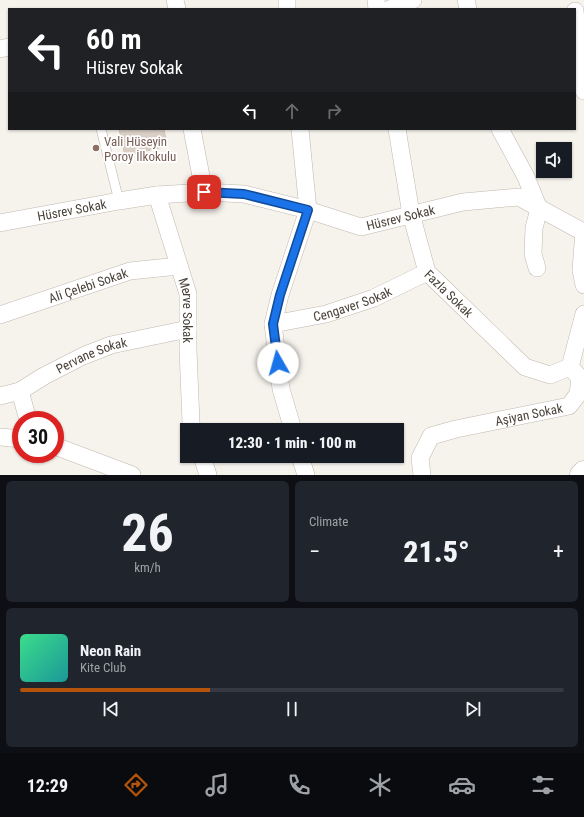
<!DOCTYPE html>
<html lang="en">
<head>
<meta charset="utf-8">
<style>
  body { margin:0; font-family:"Roboto Condensed",sans-serif; background:#20242c; color:#f1f3f6; height:100vh; display:flex; flex-direction:column; font-size:15px; white-space:nowrap }
  * { box-sizing:border-box; margin:0 }
  p { font-size:13px; color:#9ea1a6 }
  .icon { flex:none; width:22px; height:22px; fill:none; stroke:currentColor; stroke-width:2; stroke-linecap:round; stroke-linejoin:round }
  .map { position:relative; height:475px; overflow:hidden }
  .drawer { display:flex; flex-direction:column; gap:6px; padding:6px; background:#0d0f14; flex:1 }
  .drawer>* { flex:none }
  .hud { position:absolute; left:8px; top:8px; width:568px; height:122px; border-radius:0px; box-shadow:0 1px 3px #0004; background:#202124; color:#fff; overflow:hidden }
  .fabs { position:absolute; left:536px; top:142px; display:grid; gap:8px }
  .fabs a { display:grid; place-items:center; width:36px; height:36px; border-radius:0px; background:#171b24; box-shadow:0 1px 3px #0004; font-size:20px }
  .speed { position:absolute; left:12px; top:411px; display:flex; gap:8px; font-size:20px; font-weight:700; text-align:center }
  .speed>* { display:grid; place-content:center; width:52px; height:52px; border-radius:50%; background:#171b24; box-shadow:0 1px 3px #0004; line-height:1 }
  .speed .limit { border:6px solid #d22; background:#fff; color:#111 }
  .pin { position:absolute; display:grid; place-items:center; width:34px; height:34px; color:#fff; margin:-17px; border-radius:8px; box-shadow:0 2px 6px #0006 }
  .me { position:absolute; width:44px; margin:-22px; rotate:353deg; stroke-linejoin:round; filter:drop-shadow(0 0 3px #0008) }
  .turn { display:flex; align-items:center; gap:14px; height:84px; padding:0 12px; font-size:18px }
  .turn .icon { width:52px; height:52px; stroke-width:2.5 }
  .turn b { display:block; font-size:28px; line-height:34px }
  .lanes { display:flex; align-items:center; height:38px; padding:0 12px; background:#0003; justify-content:center; gap:20px; direction:ltr }
  .lanes .off { opacity:.35 }
  .big { font-size:30px; font-weight:800; line-height:1.1 }
  .drawer .tile { flex:1; display:flex; flex-direction:column; justify-content:center; gap:6px; min-width:0; padding:0 14px; border-radius:6px; background:#20242c }
  .drawer .dial { align-items:center; gap:0 }
  .dial b { font-size:52px; line-height:1 }
  .song { display:flex; align-items:center; gap:12px }
  .cover { width:48px; height:48px; border-radius:6px; background:linear-gradient(135deg,hsl(150 70% 55%),hsl(180 70% 35%)) }
  .played { height:4px; border-radius:2px; background:linear-gradient(90deg,#b45309 35%,#363941 35%) }
  .keys { display:flex; justify-content:space-around; direction:ltr }
  .heat { display:flex; justify-content:space-between; align-items:center; font-size:22px; direction:ltr }
  .drawer .tiles { flex:1; display:grid; gap:6px; grid-template-columns:1fr 1fr }
  .tile:last-child { grid-column:span 2 }
  .trip { position:absolute; left:180px; top:423px; width:224px; height:40px; border-radius:0px; background:#171b24; box-shadow:0 1px 3px #0004; font-weight:800; line-height:40px; text-align:center }
  .dock { display:flex; height:64px; justify-content:space-around; align-items:center; background:#090b0e; color:#9ea1a6 }
  .dock .icon { width:28px; height:28px }
  .dock .on { color:#b45309 }
  .dock b { font-size:18px; color:#f1f3f6 }
  .map>svg:first-child { display:block }
  .building { fill:#dacfc5; stroke:#d2c3b5 }
  .lines { fill:none; stroke-linecap:round; stroke-linejoin:round }
  .service-casing { stroke:#c1b8af; stroke-width:10 }
  .minor-casing { stroke:#c1b8af; stroke-width:18 }
  .tertiary-casing { stroke:#c1b8af; stroke-width:23 }
  .service { stroke:#fff; stroke-width:9 }
  .minor { stroke:#fff; stroke-width:17 }
  .tertiary { stroke:#fff; stroke-width:22 }
  .route-casing { stroke:#114b97; stroke-width:10 }
  .route { stroke:#1a73e8; stroke-width:7 }
  .education-dot { fill:#8d6e63; stroke:#fff; stroke-width:1.5 }
  .labels { text-anchor:middle; dominant-baseline:central; stroke-width:3.5; stroke-linejoin:round; paint-order:stroke }
  .education-label { font-size:13px; fill:#785e54; stroke:#fff; text-anchor:start }
  .street-label { font-size:13px; fill:#4a423a; stroke:#fff }
</style>
</head>
<body>
<div class="map">
<svg width="584" height="475" viewBox="0 0 584 475">
  <rect width="100%" height="100%" fill="#f6f2ec"/>
  <path class="building" d="M119,129H164L167,146L125,156Z"/>
  <g class="lines">
    <defs>
      <path id="service" d="M101,129L119,201"/>
      <g id="minor">
        <path d="M175,0L177,9"/>
        <path d="M287,0V9"/>
        <path d="M376,0L377,9"/>
        <path d="M466,0L468,9"/>
        <path d="M390,9L413,0"/>
        <path d="M575,11L584,91"/>
        <path d="M0,49L9,47"/>
        <path d="M192,129L204,192"/>
        <path id="s1" d="M397,129L411,214L427,272L525,367L550,375L570,367"/>
        <path d="M500,129L526,177L539,209L534,228L533,254L537,268"/>
        <path id="s2" d="M157,195L188,294V350L191,423L193,430"/>
        <path id="s3" d="M0,223L119,201L157,195L204,192L244,194L308,210L361,227L463,202L519,197L583,232"/>
        <path d="M584,232L581,270L584,285"/>
        <path id="s4" d="M0,315L130,271L179,266"/>
        <path id="s5" d="M273,324L326,314L374,298L427,272"/>
        <path d="M20,391L28,420"/>
        <path id="s6" d="M0,396L20,391L44,376L83,356L111,345L188,329"/>
        <path d="M293,430L281,389L273,324L280,295L308,210L300,129"/>
        <path d="M0,437L21,439"/>
        <path d="M55,446L132,475"/>
        <path d="M202,456L208,475"/>
        <path d="M300,456L306,475"/>
        <path id="s7" d="M422,475L420,458L431,436L456,429L569,406L578,394L580,378L570,367L584,314"/>
      </g>
      <path id="tertiary" d="M581,475L584,472"/>
    </defs>
    <use href="#service" class="service-casing"/>
    <use href="#minor" class="minor-casing"/>
    <use href="#tertiary" class="tertiary-casing"/>
    <use href="#service" class="service"/>
    <use href="#minor" class="minor"/>
    <use href="#tertiary" class="tertiary"/>
  </g>
  <g class="lines">
    <defs>
      <path id="route" d="M204,192L244,194L308,210L280,295L273,324L278,363"/>
    </defs>
    <use href="#route" class="route-casing"/>
    <use href="#route" class="route"/>
  </g>
  <circle class="education-dot" cx="96" cy="148" r="4"/>
  <g class="labels">
    <g class="education-label">
      <text x="104" y="141">Vali Hüseyin<tspan x="104" dy="15">Poroy İlkokulu</tspan></text>
    </g>
    <g class="street-label">
      <text stroke="none"><textPath href="#s3" startOffset="73">Hüsrev Sokak</textPath></text>
      <text stroke="none"><textPath href="#s3" startOffset="409">Hüsrev Sokak</textPath></text>
      <text stroke="none"><textPath href="#s4" startOffset="93">Ali Çelebi Sokak</textPath></text>
      <text stroke="none"><textPath href="#s1" startOffset="177">Fazla Sokak</textPath></text>
      <text stroke="none"><textPath href="#s5" startOffset="82">Cengaver Sokak</textPath></text>
      <text stroke="none"><textPath href="#s2" startOffset="120">Merve Sokak</textPath></text>
      <text stroke="none"><textPath href="#s6" startOffset="101">Pervane Sokak</textPath></text>
      <text stroke="none"><textPath href="#s7" startOffset="142">Aşiyan Sokak</textPath></text>
    </g>
  </g>
</svg>
<div class="fabs">
<a><svg class="icon" aria-label="sound" viewBox="0 0 24 24"><path d="M4 9h4l5-4v14l-5-4H4zM17 9q2 3 0 6"/></svg></a>
</div>
<div class="speed"><div class="limit">30</div></div>
<div class="pin" style="left:204px;top:192px;background:#d93025"><svg class="icon" aria-label="arrive" viewBox="0 0 24 24"><path d="M6 21V4h12l-3 4 3 4H6"/></svg></div>
<svg class="me" style="left:278px;top:363px" viewBox="-20 -20 40 40"><circle r="19" fill="#fff"/><path d="M0-13L10 11 0 6-10 11z" fill="#1a73e8"/></svg>
<div class="trip">12:30 · 1 min · 100 m</div>
<div class="hud">
<div class="turn"><svg class="icon" aria-label="left" viewBox="0 0 24 24"><path d="M17 20v-9H6M10 6l-5 5 5 5"/></svg><div><b>60 m</b>Hüsrev Sokak</div></div>
<div class="lanes"><svg class="icon" aria-label="left" viewBox="0 0 24 24"><path d="M17 20v-9H6M10 6l-5 5 5 5"/></svg><svg class="icon off" aria-label="ahead" viewBox="0 0 24 24"><path d="M12 20V5M6 11l6-6 6 6"/></svg><svg class="icon off" aria-label="right" viewBox="0 0 24 24"><path d="M7 20v-9h11M14 6l5 5-5 5"/></svg></div>
</div>
</div>
<section class="drawer">
<div class="tiles">
<div class="tile dial"><b>26</b><p>km/h</p></div>
<div class="tile"><p>Climate</p>
<div class="heat"><a>−</a><b class="big">21.5°</b><a>+</a></div>
</div>
<div class="tile">
<div class="song"><i class="cover"></i><div><b>Neon Rain</b><p>Kite Club</p></div></div>
<div class="played"></div>
<div class="keys"><svg class="icon" aria-label="previous" viewBox="0 0 24 24"><path d="M18 5L8 12l10 7zM5 5v14"/></svg><svg class="icon" aria-label="pause" viewBox="0 0 24 24"><path d="M8 5v14M16 5v14"/></svg><svg class="icon" aria-label="next" viewBox="0 0 24 24"><path d="M6 5l10 7-10 7zM19 5v14"/></svg></div>
</div>
</div>
</section>
<nav class="dock">
<b>12:29</b>
<svg class="icon on" aria-label="directions" viewBox="0 0 24 24"><path d="M12 3l9 9-9 9-9-9zM9 14v-3h6M13 9l2 2-2 2"/></svg>
<svg class="icon" aria-label="music" viewBox="0 0 24 24"><path d="M9 18V5l10-2v13"/><circle cx="6" cy="18" r="3"/><circle cx="16" cy="16" r="3"/></svg>
<svg class="icon" aria-label="phone" viewBox="0 0 24 24"><path d="M5 4h4l2 5-3 2q2 4 5 5l2-3 5 2v4C11 20 4 13 5 4z"/></svg>
<svg class="icon" aria-label="climate" viewBox="0 0 24 24"><path d="M12 3v18M4 7l16 10M4 17L20 7"/></svg>
<svg class="icon" aria-label="car" viewBox="0 0 24 24"><path d="M5 17H2v-5l4-1 3-4h7l3 4 3 1v5h-3M9 17h6M6 11h13"/><circle cx="7" cy="17" r="2"/><circle cx="17" cy="17" r="2"/></svg>
<svg class="icon" aria-label="filters" viewBox="0 0 24 24"><path d="M4 7h16M4 17h16"/><circle cx="9" cy="7" r="2"/><circle cx="15" cy="17" r="2"/></svg>
</nav>
</body>
</html>
